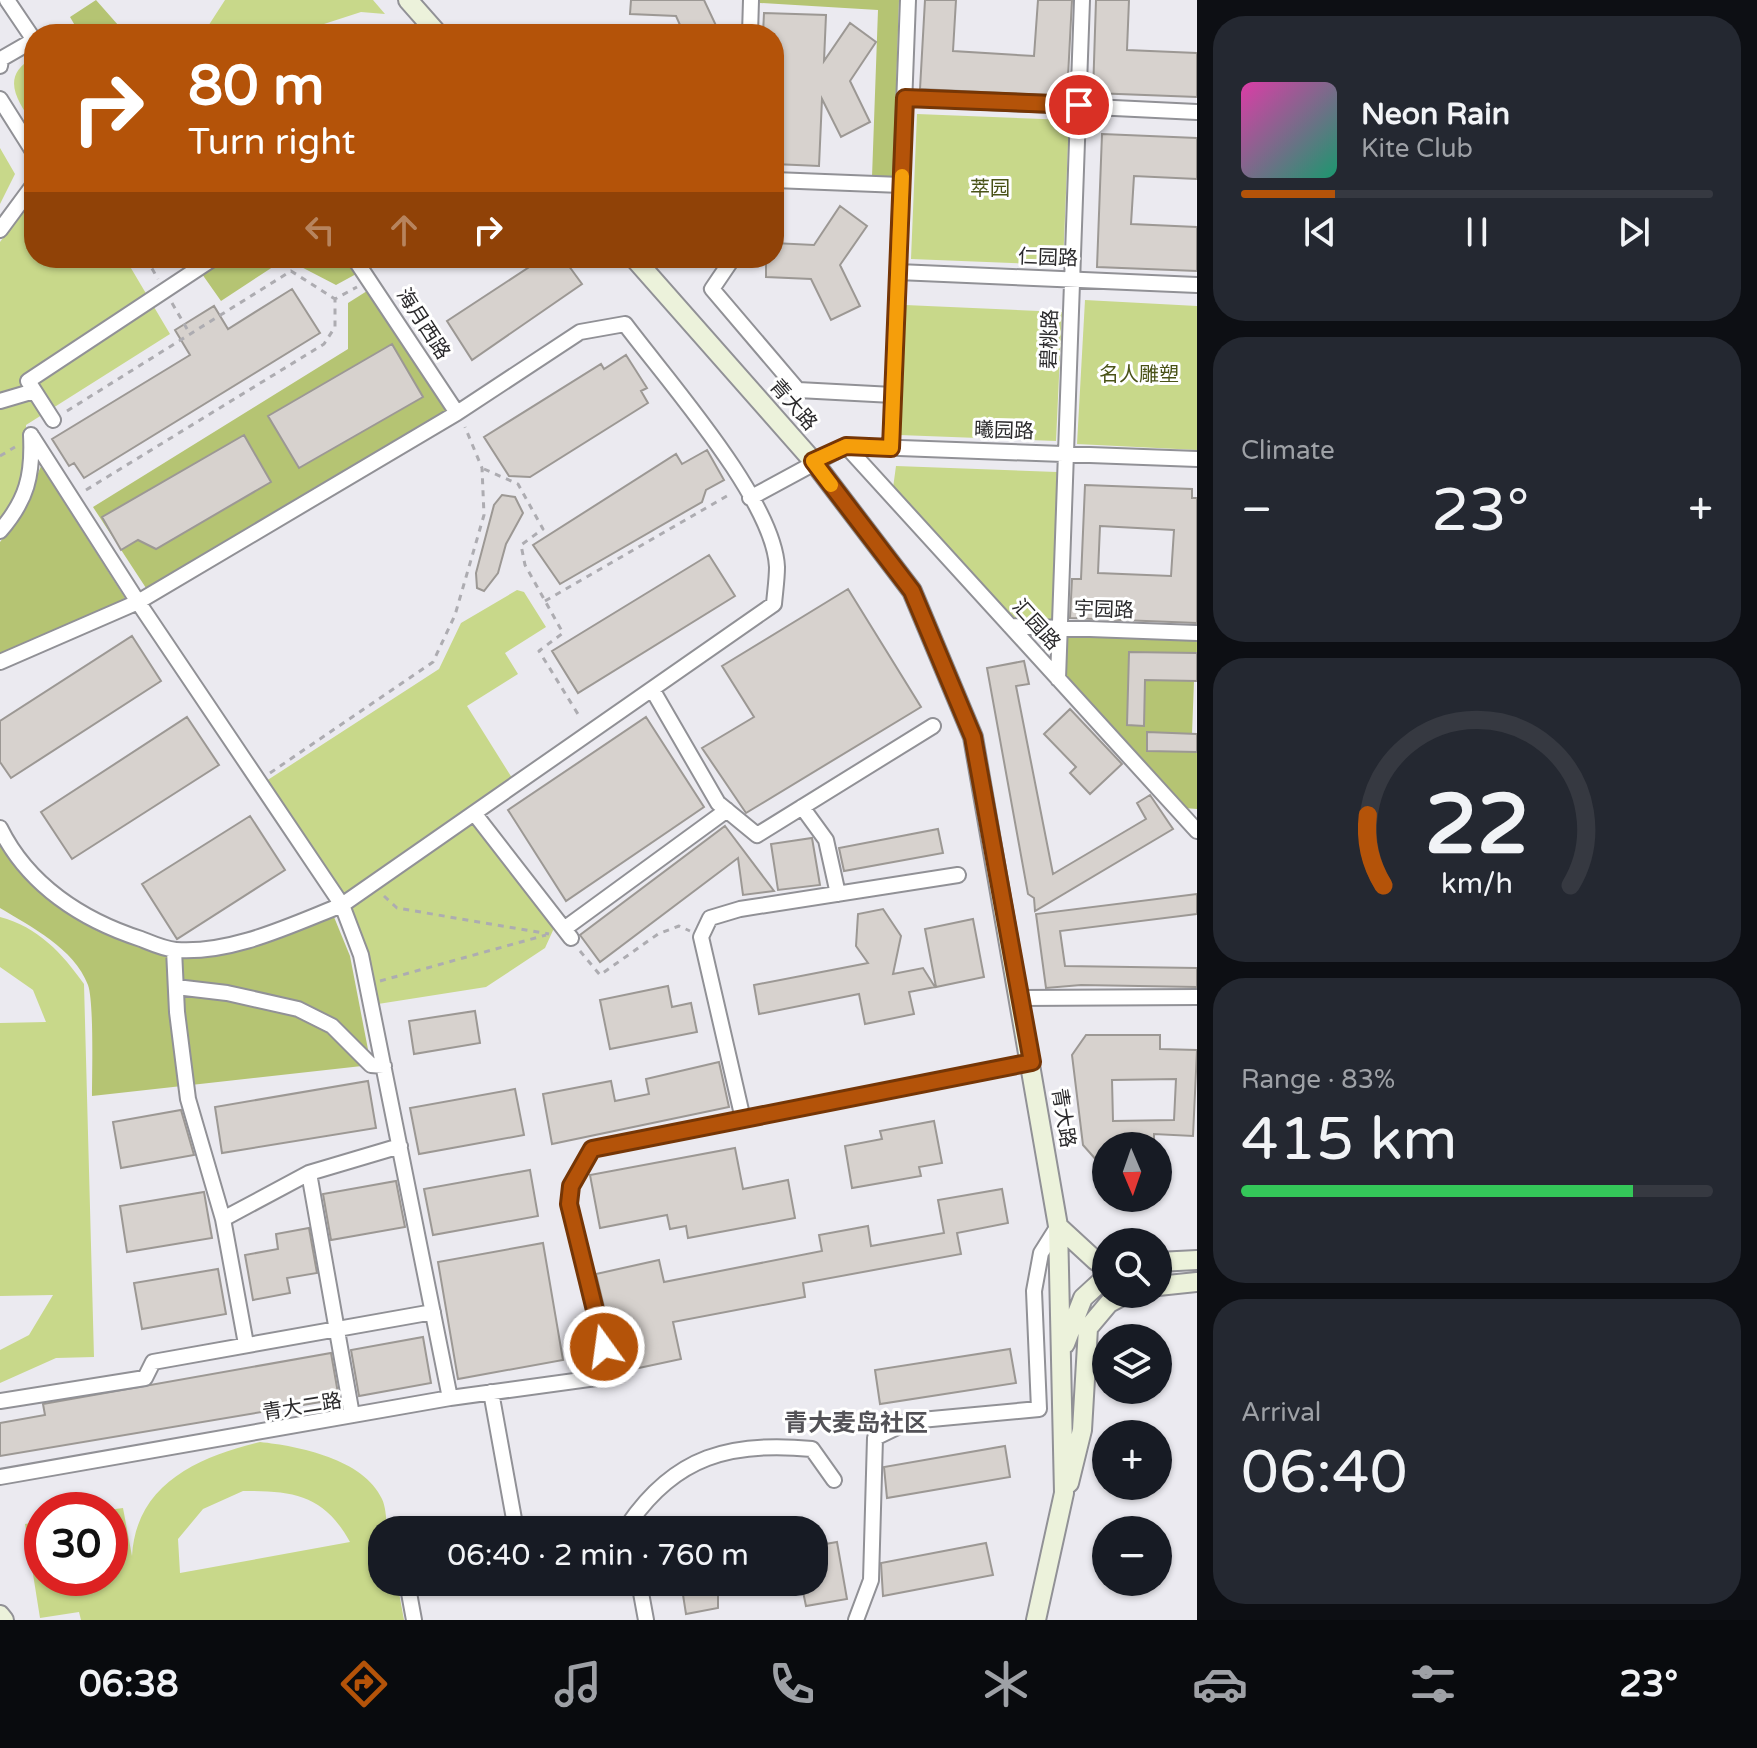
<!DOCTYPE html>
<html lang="en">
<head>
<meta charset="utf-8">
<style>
  body { margin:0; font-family:"Varela Round","Noto Sans SC",sans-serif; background:#242831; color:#f1f3f6; height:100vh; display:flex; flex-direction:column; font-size:30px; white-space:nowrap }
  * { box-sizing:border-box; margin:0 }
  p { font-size:26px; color:#9ea1a6 }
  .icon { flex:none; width:44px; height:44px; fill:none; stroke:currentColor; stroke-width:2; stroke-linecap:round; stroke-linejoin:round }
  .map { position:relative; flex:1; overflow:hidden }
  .sheet { display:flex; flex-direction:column; gap:16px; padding:16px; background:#0d0f14; width:560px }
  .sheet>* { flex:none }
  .banner { position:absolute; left:24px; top:24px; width:760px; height:244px; border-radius:32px; box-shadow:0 2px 6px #0004; background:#b45309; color:#fff; overflow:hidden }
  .needle { width:52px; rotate:178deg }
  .buttons { position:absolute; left:1092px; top:1132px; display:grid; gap:16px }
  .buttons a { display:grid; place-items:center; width:80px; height:80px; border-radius:50%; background:#171b24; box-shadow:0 2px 6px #0004; font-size:40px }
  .speed { position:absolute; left:24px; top:1492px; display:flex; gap:16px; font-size:40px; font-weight:700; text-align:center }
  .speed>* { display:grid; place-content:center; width:104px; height:104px; border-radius:50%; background:#171b24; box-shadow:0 2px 6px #0004; line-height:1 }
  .speed .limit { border:12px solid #d22; background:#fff; color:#111 }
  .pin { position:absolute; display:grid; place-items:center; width:68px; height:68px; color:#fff; margin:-34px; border:4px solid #fff; border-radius:50%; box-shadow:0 2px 8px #0007 }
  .me { position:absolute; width:88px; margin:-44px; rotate:346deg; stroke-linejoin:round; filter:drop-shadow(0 0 6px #0008) }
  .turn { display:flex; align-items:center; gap:28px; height:168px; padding:0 32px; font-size:36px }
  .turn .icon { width:104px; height:104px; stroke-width:2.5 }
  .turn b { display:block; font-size:56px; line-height:68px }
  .lanes { display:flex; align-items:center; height:76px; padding:0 32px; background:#0003; justify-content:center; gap:40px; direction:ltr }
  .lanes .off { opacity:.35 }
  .big { font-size:60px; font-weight:600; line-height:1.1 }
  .sheet .card { flex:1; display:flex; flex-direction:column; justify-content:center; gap:12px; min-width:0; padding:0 28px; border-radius:32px; background:#242831 }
  .sheet .dial { align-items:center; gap:0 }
  .dial svg { height:208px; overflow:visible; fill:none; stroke:#363941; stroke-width:7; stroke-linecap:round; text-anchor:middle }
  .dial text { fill:#f1f3f6; stroke:none }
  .song { display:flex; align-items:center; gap:24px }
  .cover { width:96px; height:96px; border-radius:12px; background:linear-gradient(135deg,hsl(320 70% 55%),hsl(160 70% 35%)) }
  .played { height:8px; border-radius:4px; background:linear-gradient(90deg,#b45309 20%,#363941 20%) }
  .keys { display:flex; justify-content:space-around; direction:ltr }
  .heat { display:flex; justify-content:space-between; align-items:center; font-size:44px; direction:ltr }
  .charge { height:12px; border-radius:6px; background:linear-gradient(90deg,#34c759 83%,#363941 0) }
  .trip { position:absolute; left:368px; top:1516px; width:460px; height:80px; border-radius:32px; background:#171b24; box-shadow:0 2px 6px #0004; font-weight:600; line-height:80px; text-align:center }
  .menu { display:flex; height:128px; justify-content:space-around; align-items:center; background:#090b0e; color:#9ea1a6 }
  .menu .icon { width:56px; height:56px }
  .menu .on { color:#b45309 }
  .menu b { font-size:36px; color:#f1f3f6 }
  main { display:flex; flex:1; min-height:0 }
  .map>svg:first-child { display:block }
  .green { fill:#c8d88a; fill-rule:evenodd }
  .forest { fill:#b5c473 }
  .building { fill:#d7d2ce; stroke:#9c9894; stroke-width:2; fill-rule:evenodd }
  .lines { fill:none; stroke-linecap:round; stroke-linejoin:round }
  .street-casing { stroke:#919196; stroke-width:18 }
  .secondary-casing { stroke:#919196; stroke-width:22 }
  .path { stroke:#adacb1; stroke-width:3; stroke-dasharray:6 6; stroke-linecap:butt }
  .street { stroke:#fff; stroke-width:14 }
  .secondary { stroke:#ecf2db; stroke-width:18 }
  .route-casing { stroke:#753606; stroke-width:20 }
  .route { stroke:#b45309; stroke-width:14 }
  .slow { stroke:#f59e0b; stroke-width:14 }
  .labels { text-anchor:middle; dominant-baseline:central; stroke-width:6; stroke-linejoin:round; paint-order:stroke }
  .park-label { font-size:20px; fill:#4a5318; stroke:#fff }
  .street-label { font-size:20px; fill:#2b2a2c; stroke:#fff }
  .quarter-label { font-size:24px; font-weight:bold; fill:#535257; stroke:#fff }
</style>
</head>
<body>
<main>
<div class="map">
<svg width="1197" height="1620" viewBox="0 0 1197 1620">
  <rect width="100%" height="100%" fill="#ebeaf0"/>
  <path class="green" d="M225,0H373L385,14L361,12L324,24L309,34H203Z
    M34,57V125C16,99 0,76 34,57Z
    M917,114L1069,120L1063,265L911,259Z
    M0,148L15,174L0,204Z
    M26,207H34V258H125L170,334L26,425C28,462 26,493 0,522V242Z
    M1085,300L1197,306V450L1077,444Z
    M905,305L1062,312L1056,441L899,435Z
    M896,466L1057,472L1052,620H1014L893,488Z
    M517,590L524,592L546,627L505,653L518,674L467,706L512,778L343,898L263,783L439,669L461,623Z
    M473,821L555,926L545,948L486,987L378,1004L349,909Z
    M0,917C38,927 62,953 84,984L94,1357L56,1358L0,1383V1350L29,1335L53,1295L0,1296V1023L46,1022L33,990L0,967Z
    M260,1442C298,1446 364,1459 382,1499C386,1507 386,1521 388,1530H382V1582H397L404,1620H81L79,1612L40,1618L25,1524L42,1521V1578H110L108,1510L123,1508L132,1556C136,1484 198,1457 260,1442ZM243,1491C294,1491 324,1495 350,1542L180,1573L178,1539L203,1509Z"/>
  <path class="forest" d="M96,0L126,34H80L70,17Z
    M760,0H899L893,178L872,177L878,10L760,3Z
    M226,258H280L282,261L221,301L202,274Z
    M284,258H346L358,273L336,285Z
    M367,291L448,410L146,588L93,507L348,349V303Z
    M41,466L127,601L0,655V542L21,514Z
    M1065,633L1197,639V653L1145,680L1194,681L1192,734L1148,732L1147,750L1197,752V809L1184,808L1064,678Z
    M0,843L39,890L103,933L169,954L182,1086L92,1096C92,1073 94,1002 88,985C74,948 31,927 0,908Z
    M334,917L350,956L371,1065L191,1085L182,1011L181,956L267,941Z"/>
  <path class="building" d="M631,0H704L720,34H684L676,16L630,14Z
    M925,0H956L953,51L1034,56L1038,0H1072L1067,96L920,89Z
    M1096,0H1129L1127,50L1197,53V97L1093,93Z
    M764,13L826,15L824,61L850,23L876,42L850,81L870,122L841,137L822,99L819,166L774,164V34H763Z
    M1102,134L1197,138V179L1134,176L1131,224L1197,227V271L1097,267Z
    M840,206L867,226L840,265L860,306L831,320L811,279L766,277V258H774V243L814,245Z
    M543,258H563L582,284L472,360L447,321Z
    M292,289L320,333L84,478L74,463L69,466L52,439L190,355L175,330L214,306L228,329Z
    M392,344L423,397L299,468L268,416Z
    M626,355L647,388L641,391L648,403L530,477L509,476L484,437L601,364L604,369Z
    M244,435L271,482L156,549L138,540L121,550L102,517Z
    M707,450L724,480L706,490L702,502L560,584L533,545L676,454L682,464Z
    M1085,485L1192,489V498H1197V623L1070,618L1072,579H1081ZM1100,526L1174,530L1171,576L1098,573Z
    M502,495L515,497L523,513L506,544L498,573L484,591L477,588L476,573L494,505Z
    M709,555L735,596L578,693L552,651Z
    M848,589L921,707L746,813L702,748L754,717L722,666Z
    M132,636L161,681L11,778L0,762V721Z
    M1129,652L1197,653V681L1145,680L1144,726L1127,725Z
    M1024,661L1029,684L1016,686L1053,874L1146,819L1137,803L1150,795L1173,829L1035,911L1034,898L1028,894L987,668Z
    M1070,709L1122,764L1090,794L1070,773L1076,767L1044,734Z
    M187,717L219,765L72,859L41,812Z
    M646,717L704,807L566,901L508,810Z
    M1147,732L1197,734V752L1147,751Z
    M250,816L285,870L177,939L142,884Z
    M725,826L774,891L743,895L738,858L600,962L580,935Z
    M938,829L943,853L844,871L839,848Z
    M812,838L820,885L778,890L771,844Z
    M1197,894V914L1060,931L1065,966L1197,968V987L1081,985L1046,988L1036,914Z
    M883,909L901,936L893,974L923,968L935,987L909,992L914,1014L865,1024L859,994L759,1014L754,985L868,963L856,946L858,914Z
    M973,919L984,977L936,987L925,929Z
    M668,986L672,1007L691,1003L697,1032L610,1049L600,1000Z
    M475,1011L480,1043L414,1054L409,1021Z
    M1086,1035H1160V1049L1197,1050L1193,1136L1154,1134V1146H1106V1171L1083,1145L1072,1055ZM1176,1079L1174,1120L1113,1121L1112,1080Z
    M719,1062L729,1107L552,1144L543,1094L611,1081L615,1101L649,1094L646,1079Z
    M368,1081L376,1128L222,1153L215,1107Z
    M515,1089L524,1135L419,1154L410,1108Z
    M181,1110L194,1155L121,1168L113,1122Z
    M934,1121L942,1163L919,1167L921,1176L852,1188L845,1146L882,1139L880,1131Z
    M735,1148L743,1189L788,1180L795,1218L688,1238L686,1226L670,1229L667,1215L600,1228L590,1175Z
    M530,1170L538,1216L433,1235L424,1189Z
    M396,1181L405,1227L331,1240L323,1194Z
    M1002,1189L1008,1223L957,1233L961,1254L803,1283L805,1297L673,1322L681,1359L620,1372L596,1274L659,1260L664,1282L822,1251L819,1235L868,1226L871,1246L944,1233L938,1200Z
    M204,1192L212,1238L127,1252L120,1206Z
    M309,1228L317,1273L287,1278L290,1293L253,1300L245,1255L278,1249L276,1234Z
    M543,1243L563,1360L458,1379L438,1262Z
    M218,1269L226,1314L142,1329L134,1283Z
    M423,1337L431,1383L359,1396L351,1350Z
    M1010,1349L1016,1383L880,1404L875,1370Z
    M331,1353L339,1399L0,1456V1423L45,1415L43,1404Z
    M1005,1446L1010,1477L887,1498L884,1467Z
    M837,1542L847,1599L806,1606L801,1582H814V1546Z
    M986,1543L993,1575L883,1596L881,1563Z
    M681,1582H718V1608L686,1614Z"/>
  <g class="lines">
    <defs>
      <path id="street" d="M7,0L34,40
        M750,34L751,0
        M0,66L1,59L34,40
        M905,98L1197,112
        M0,99L34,153
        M774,180L901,185
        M0,230L34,184
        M354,258L457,413
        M733,258L712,289L798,390L893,395
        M898,272L1197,285
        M0,401L34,391
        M53,420L28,381L214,258
        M31,435L138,602L342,905L361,955L450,1398
        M846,446L1197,831
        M891,448L908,0
        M750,498L846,446L1197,459
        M0,531C27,500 33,475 31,435
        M1010,626L1197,633
        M0,662L138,602L457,413L580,332L625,324C666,379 774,500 777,567C777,579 775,592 774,604L342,905C291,925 232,954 176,950C164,949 151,943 141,939C82,920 28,885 0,828
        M1058,679L1082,0
        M652,689L718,803L757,835L933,726
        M802,807L826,840L838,894
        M474,813L571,938
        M564,929L727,810
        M174,950L177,1012L188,1099L223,1219L309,1173L400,1146
        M176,987L227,993L298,1009L332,1026L371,1065L384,1066
        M1020,998L1197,997
        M743,1119L701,937L710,918L740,909L958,875
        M309,1173L352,1415
        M223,1219L246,1344
        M491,1392L516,1530
        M0,1401L145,1378L153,1362L433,1312
        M0,1477L450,1398L611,1376L569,1204L571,1186L592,1149L1032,1062
        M628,1525C675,1456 731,1441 812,1449L834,1480
        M599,1530L628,1525L629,1530
        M407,1582L414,1620
        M639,1582L646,1620
        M856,1620L871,1580L875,1438L910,1421L1039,1409L1034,1291L1041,1253L1058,1226"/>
      <path id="secondary" d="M408,0L438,34
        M634,258L813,461L912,591L973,737L1058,1226L1064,1493L1036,1620
        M1058,1226L1096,1261L1106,1262
        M1158,1262L1197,1260
        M1158,1286L1197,1282
        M1065,1344L1083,1298L1106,1277
        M1069,1483L1082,1430L1088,1328L1109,1303L1126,1294
        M0,1615L4,1620"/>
    </defs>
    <use href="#street" class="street-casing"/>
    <use href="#secondary" class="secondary-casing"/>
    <path class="path" d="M146,258L158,279
      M172,303L190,334
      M67,411L291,271L335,299
      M0,456L15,447
      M484,469L518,484L543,529L521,545L525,565L563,633L539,651L581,719
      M86,490L324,344L335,327V299L357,287
      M545,601L732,493
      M270,773L433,662L455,615L484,515L482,468L465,427
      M384,896L397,908L549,934
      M580,951L600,975L658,934L679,926L690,931
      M380,981L546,935"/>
    <use href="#street" class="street"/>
    <use href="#secondary" class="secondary"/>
  </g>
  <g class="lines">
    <defs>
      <path id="route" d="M604,1347L569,1204L571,1186L592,1149L1032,1062L973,737L912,591L813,461L846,446L891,448L905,98L1079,105"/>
    </defs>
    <use href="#route" class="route-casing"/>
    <use href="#route" class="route"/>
    <path class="slow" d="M831,485L813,461L846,446L891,448L902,176"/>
  </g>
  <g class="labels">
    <g class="park-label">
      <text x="990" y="189">萃园</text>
      <text x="1139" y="375">名人雕塑</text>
    </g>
    <g class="street-label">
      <text transform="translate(1048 258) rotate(2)">仁园路</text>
      <text transform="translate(423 324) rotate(57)">海月西路</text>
      <text transform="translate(1050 339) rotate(-88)">碧桃路</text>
      <text transform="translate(793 405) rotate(49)">青大路</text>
      <text transform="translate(1004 431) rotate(2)">曦园路</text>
      <text transform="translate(1104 610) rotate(2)">宇园路</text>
      <text transform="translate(1036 625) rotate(48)">汇园路</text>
      <text transform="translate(1063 1118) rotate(81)">青大路</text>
      <text transform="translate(302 1407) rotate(-9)">青大二路</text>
    </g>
    <g class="quarter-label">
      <text x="856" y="1423">青大麦岛社区</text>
    </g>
  </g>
</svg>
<div class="buttons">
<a><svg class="needle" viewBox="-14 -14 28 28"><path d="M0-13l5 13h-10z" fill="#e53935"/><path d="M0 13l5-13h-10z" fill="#9ea1a6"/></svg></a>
<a><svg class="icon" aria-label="search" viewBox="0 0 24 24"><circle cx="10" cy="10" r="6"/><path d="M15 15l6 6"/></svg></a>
<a><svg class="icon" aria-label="layers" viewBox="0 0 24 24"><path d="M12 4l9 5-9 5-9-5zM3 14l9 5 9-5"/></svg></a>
<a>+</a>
<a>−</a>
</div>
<div class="speed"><div class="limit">30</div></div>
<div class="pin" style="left:1079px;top:105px;background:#d93025"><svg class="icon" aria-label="arrive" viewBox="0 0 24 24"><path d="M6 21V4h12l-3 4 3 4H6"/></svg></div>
<svg class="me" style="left:604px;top:1347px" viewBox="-20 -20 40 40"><circle r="17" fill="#b45309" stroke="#fff" stroke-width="3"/><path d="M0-11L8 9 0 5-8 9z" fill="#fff"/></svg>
<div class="trip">06:40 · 2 min · 760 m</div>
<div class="banner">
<div class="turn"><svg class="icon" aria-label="right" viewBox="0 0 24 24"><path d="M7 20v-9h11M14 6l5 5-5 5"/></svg><div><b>80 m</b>Turn right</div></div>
<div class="lanes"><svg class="icon off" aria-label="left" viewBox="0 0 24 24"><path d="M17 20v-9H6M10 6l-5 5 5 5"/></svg><svg class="icon off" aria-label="ahead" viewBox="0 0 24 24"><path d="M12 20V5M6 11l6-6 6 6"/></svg><svg class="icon" aria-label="right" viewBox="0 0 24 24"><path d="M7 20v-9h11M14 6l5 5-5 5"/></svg></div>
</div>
</div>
<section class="sheet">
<div class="card">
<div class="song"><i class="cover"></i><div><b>Neon Rain</b><p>Kite Club</p></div></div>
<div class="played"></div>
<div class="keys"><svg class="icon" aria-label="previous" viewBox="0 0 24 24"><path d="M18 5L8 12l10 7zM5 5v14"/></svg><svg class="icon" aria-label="pause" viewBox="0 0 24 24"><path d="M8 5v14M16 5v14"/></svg><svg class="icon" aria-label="next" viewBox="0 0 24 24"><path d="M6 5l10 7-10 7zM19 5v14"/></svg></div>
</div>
<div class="card"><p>Climate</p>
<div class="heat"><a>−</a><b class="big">23°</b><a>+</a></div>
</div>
<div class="card dial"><svg viewBox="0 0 100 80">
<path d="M14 69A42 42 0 1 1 86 69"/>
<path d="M14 69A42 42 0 0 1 8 42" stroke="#b45309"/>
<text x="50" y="56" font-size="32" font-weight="700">22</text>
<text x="50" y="72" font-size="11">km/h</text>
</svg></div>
<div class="card"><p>Range · 83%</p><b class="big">415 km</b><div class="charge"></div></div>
<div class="card"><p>Arrival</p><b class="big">06:40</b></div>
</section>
</main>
<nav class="menu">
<b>06:38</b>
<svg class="icon on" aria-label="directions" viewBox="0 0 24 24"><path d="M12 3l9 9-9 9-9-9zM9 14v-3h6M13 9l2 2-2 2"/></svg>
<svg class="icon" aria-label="music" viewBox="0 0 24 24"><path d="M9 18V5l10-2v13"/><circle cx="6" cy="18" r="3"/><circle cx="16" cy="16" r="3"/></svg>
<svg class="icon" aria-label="phone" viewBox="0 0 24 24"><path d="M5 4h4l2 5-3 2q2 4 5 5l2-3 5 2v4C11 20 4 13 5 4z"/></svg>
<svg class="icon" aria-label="climate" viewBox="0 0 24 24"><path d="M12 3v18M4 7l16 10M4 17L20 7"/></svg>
<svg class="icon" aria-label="car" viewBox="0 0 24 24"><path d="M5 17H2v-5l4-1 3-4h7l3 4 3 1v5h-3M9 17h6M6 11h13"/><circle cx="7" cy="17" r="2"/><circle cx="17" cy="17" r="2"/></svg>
<svg class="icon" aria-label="filters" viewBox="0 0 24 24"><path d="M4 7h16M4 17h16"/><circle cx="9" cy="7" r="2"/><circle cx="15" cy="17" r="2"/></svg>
<b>23°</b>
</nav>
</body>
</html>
